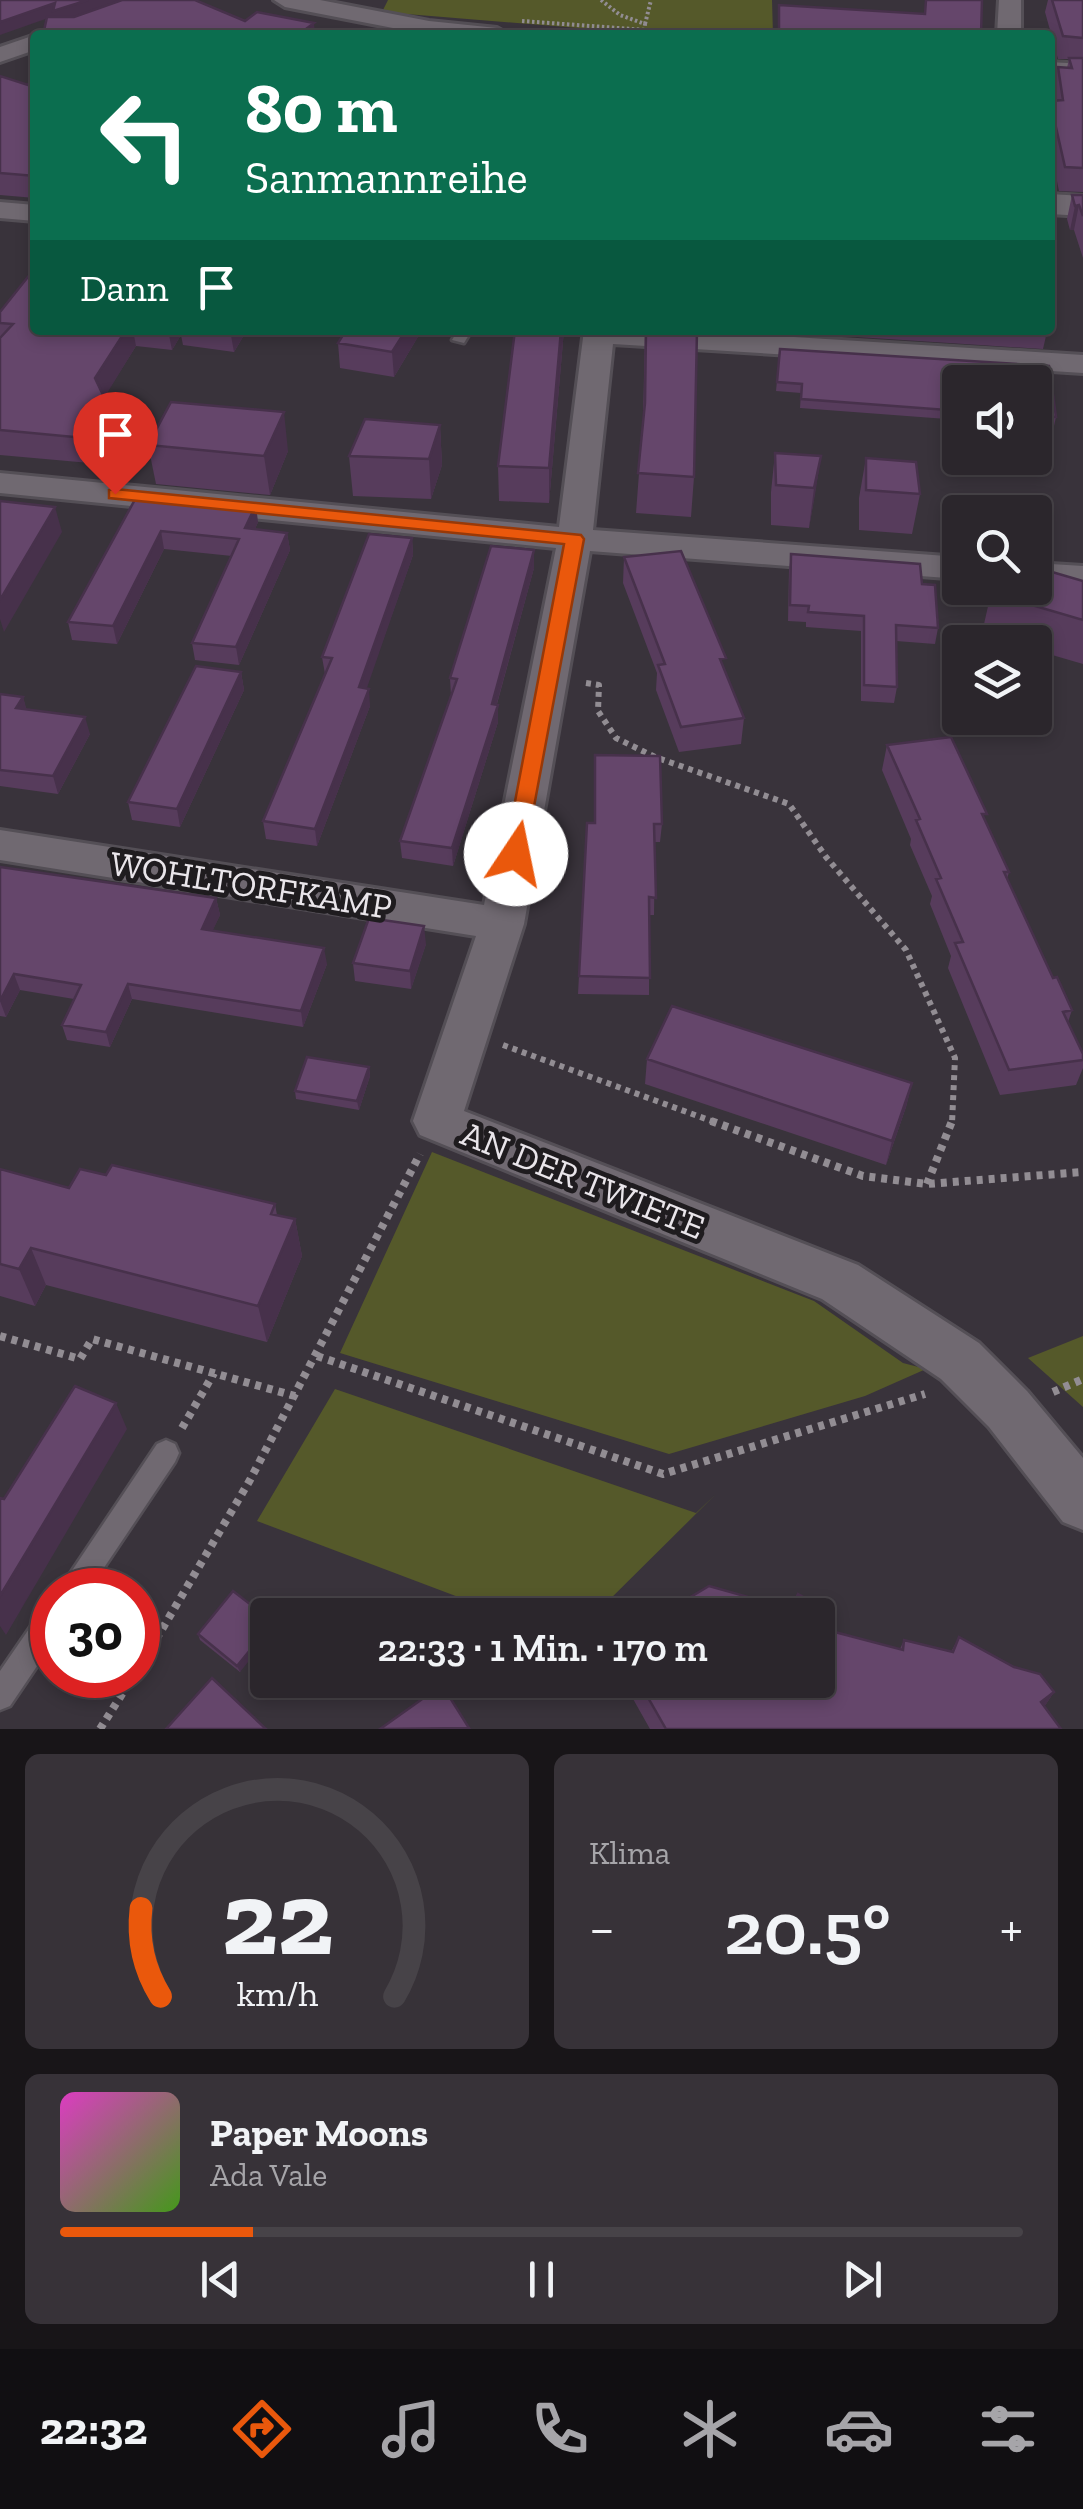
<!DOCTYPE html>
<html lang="de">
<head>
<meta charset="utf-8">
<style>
  body { margin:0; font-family:"Zilla Slab",serif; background:#373238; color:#f1f3f6; height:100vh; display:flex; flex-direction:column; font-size:38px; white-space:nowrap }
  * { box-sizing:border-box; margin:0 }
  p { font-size:32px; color:#a6a5a9 }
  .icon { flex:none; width:55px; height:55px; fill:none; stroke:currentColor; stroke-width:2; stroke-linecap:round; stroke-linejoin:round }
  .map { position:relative; height:1729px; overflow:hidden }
  .drawer { display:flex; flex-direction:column; gap:25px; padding:25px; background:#181518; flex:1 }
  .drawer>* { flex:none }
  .banner { position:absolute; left:30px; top:30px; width:1025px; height:305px; border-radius:10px; box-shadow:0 5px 15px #0003,0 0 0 2px #474348; background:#0b6e4f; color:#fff; overflow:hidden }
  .fabs { position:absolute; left:942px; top:365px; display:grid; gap:20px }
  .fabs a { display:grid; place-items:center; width:110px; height:110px; border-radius:10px; background:#2b262c; box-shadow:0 5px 15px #0003,0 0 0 2px #474348; font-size:50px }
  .speed { position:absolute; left:30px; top:1568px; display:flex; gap:20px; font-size:50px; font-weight:700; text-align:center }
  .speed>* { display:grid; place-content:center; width:130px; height:130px; border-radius:50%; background:#2b262c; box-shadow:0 5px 15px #0003,0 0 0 2px #474348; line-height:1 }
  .speed .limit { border:15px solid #d22; background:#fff; color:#111 }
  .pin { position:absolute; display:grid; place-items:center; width:85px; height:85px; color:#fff; margin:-102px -42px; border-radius:50% 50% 50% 0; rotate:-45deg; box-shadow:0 0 10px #0007 }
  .pin .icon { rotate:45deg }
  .me { position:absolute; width:110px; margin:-55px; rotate:11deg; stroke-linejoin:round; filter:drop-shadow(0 0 8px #0008) }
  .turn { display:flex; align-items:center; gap:35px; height:210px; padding:0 50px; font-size:45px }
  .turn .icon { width:130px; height:130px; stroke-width:2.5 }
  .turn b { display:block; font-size:70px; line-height:85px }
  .then { display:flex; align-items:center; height:95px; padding:0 50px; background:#0003; gap:20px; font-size:38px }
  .big { font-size:75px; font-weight:600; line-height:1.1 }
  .drawer .card { flex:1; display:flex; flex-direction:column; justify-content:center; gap:15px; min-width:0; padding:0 35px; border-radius:15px; background:#373238 }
  .drawer .dial { align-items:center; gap:0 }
  .dial svg { height:260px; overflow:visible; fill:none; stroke:#474348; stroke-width:7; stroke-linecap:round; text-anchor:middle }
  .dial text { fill:#f1f3f6; stroke:none }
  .song { display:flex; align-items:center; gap:30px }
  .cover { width:120px; height:120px; border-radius:15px; background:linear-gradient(135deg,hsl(310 70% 55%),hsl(100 70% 35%)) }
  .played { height:10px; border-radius:5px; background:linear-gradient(90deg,#ea580c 20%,#474348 20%) }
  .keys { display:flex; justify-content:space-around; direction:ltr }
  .heat { display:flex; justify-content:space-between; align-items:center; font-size:55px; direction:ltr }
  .drawer .tiles { flex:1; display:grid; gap:25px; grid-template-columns:1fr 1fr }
  .card:last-child { grid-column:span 2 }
  .trip { position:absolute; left:250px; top:1598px; width:585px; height:100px; border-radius:10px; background:#2b262c; box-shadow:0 5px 15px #0003,0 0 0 2px #474348; font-weight:600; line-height:100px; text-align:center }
  .menu { display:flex; height:160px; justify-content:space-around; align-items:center; background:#110f12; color:#a6a5a9 }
  .menu .icon { width:70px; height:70px }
  .menu .current { color:#ea580c }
  .menu b { font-size:45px; color:#f1f3f6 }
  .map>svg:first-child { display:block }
  .green { fill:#55592a }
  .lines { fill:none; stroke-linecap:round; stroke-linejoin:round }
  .service-casing { stroke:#544f56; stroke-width:5 }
  .minor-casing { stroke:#544f56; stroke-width:6 }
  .tertiary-casing { stroke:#544f56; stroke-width:6 }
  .path-far2 { stroke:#928d93; stroke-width:4; stroke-dasharray:2.5 2.5; stroke-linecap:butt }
  .path-far1 { stroke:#928d93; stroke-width:6; stroke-dasharray:5 5; stroke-linecap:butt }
  .path { stroke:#928d93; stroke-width:8; stroke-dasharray:6 6; stroke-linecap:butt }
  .service { fill:#706971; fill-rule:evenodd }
  .minor { fill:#706971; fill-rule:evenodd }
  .tertiary { fill:#706971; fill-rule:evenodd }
  .wall { fill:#573c5c }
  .shaded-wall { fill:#47314b }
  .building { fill:#65466b; stroke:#47314b; stroke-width:2.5 }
  .route { fill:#ea580c; stroke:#983908; stroke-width:2.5 }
  .labels { text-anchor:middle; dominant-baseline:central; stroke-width:10; stroke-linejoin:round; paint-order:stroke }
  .street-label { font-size:35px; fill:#e9e5ea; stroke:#1f1c1f }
</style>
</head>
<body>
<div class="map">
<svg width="1083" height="1729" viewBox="0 0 1083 1729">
  <rect width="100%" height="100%" fill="#39333b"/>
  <path class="green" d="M388,0H772L773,35H665L382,12Z
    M432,1152L814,1301L903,1363L926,1369L865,1396L669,1454L340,1353Z
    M1083,1336V1407L1028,1358Z
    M335,1389L696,1513L716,1494L594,1615H506L257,1521Z"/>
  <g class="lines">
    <defs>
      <path id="service" d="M458,330H472L464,343L452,340Z
        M166,1440L175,1444L179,1453L175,1462L89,1590H59L157,1444Z
        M52,1606V1644L10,1706L0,1710V1671L42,1610Z"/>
      <path id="minor" d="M274,0H320L429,21L497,28L509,35H429L285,7Z
        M999,0H1021V35H997Z
        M35,35V50L0,62V47Z
        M1050,62L1083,64V78L1050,76Z
        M0,202L35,205V221L0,218Z
        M584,330H681L1083,355V373L613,344L593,530L960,557V579L590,551L524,924L464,1111L858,1265L979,1343L1027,1391L1083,1458V1530L1063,1522L989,1427L941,1379L822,1299L420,1135L413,1121L476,936L0,860V830L484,905L556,548L0,493V473L559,527Z
        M1035,563L1083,566V588L1035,585Z"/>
      <path id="tertiary" d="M1050,194L1083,196V216L1050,214Z"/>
    </defs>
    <use href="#service" class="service-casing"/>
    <use href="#minor" class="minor-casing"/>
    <use href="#tertiary" class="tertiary-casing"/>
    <path class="path-far2" d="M601,0L620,15L645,24L644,35
      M522,21L646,30
      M645,24L651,0"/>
    <path class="path-far1" d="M586,683L599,685L598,711L616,738L655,757L789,804L826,857L906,950L955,1058L952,1123
      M503,1045L717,1123"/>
    <path class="path" d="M711,1121L863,1176L927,1184L1083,1172
      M927,1184L952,1121
      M0,1336L80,1359L92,1339L295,1396
      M317,1356L663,1474L925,1394
      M1053,1392L1083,1379
      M182,1428L214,1373
      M138,1670L250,1480L420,1154
      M100,1729L134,1675"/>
    <use href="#service" class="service"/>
    <use href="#minor" class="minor"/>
    <use href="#tertiary" class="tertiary"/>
  </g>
  <path class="wall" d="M1048,0H1083V192L1059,191L1050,147V100H1055L1053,90L1058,67L1067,68L1069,59H1058L1045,12Z
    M35,71V198L0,195V76L28,85Z
    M1072,195H1083V258L1074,230H1070L1067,219Z
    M0,312L35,330H247L234,352L183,345L181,335L172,350L136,346L104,397L111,412L117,437L101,464L0,455Z
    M422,330L394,377L340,368L338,343Z
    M564,330L549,503L499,501L498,466Z
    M645,330L694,477L691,517L636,513L643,420Z
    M780,330H1045L1046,336L1043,349L780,332Z
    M780,349L1049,366L1056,417L1054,426L1035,425V382H960V420L800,408L801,393L776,391Z
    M440,425L442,465L431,499L353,496L349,456Z
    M148,445L288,451L270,495L156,484Z
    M775,453L821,456L809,528L771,525V492Z
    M866,458L920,494L912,534L859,530V498Z
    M138,494L258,522L255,529L287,533L290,550L239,665L195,660L192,643L232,556L164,549L117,644L72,640L68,622Z
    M412,538L413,555L366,688L370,706L317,846L266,839L263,821L325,674L322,657Z
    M791,554L922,584L938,628L935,644L896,641L897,687L894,703L861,701V631L806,627V622L788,621L789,570Z
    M624,557L725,671L744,718L741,744L679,752L656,690L657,673L623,583Z
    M534,568L497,704L498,722L453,866L402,858L400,841L451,696L450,678Z
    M1083,581V664L1035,650V642H1012L982,633L991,593Z
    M241,672L244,690L180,827L132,820L128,802Z
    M0,694L23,697L26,709L90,734L58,794L0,786Z
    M887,745L985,821L1009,872L1007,879L1053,978L1072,1010L1068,1022L1083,1054V1068L1076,1085L1000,1095L948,968L951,956L930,904L932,896L910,845L911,839L882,770Z
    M587,823L662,824L660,842H655L654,915H649V995L578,994Z
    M0,867L216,898L220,915L212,931L327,964L303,1027L132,999L110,1047L67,1040L62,1025L74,999L20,990L6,1017L0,1016Z
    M426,944L411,989L355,981L353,963Z
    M647,1059L912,1083L906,1107L886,1165L645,1084Z
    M369,1067L370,1076L359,1110L296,1099L295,1091Z
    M0,1169L69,1188L106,1175L275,1204L277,1215L295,1219L302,1256L267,1342L46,1285L35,1306L0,1296Z
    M709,1586L791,1609L798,1594L834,1615L831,1631L900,1649L904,1640L951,1652L959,1637L1014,1667L1040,1674L1054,1692L1044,1707L1061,1729H650L628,1690L629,1680H818V1615H686L689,1598Z
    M268,1618L240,1672L200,1640L198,1634Z"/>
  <path class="shaded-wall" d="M88,0H129L56,23L54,16L0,35V22L55,3Z
    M314,23L315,35H298Z
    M1079,205L1074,230H1070L1075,206Z
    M126,330H133L136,346L101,403L95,378Z
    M168,330H181V335L172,350Z
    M230,330H247L234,352Z
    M406,330H422L394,377L392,352Z
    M561,330H564L549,503V468Z
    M111,412L117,437L101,464L95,439Z
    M284,412L288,451L270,495L264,456Z
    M440,425L442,465L431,499L429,459Z
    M821,456L815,495L809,528L814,488Z
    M256,505L258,522L248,546L245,528Z
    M55,507L62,532L4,632L0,619V600Z
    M161,531L164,549L117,644L113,626Z
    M287,533L290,550L239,665L236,647Z
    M412,538L413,555L361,705L359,687Z
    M534,550V568L492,721V704Z
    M241,672L244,690L180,827L177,809Z
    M369,689L370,706L317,846L315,829Z
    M23,697L28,714L16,708Z
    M498,705V722L453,866L452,848Z
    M85,717L90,734L58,794L53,776Z
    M216,898L220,915L206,945L202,929Z
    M424,926L426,944L411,989L410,971Z
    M324,948L327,964L303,1027L301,1011Z
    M14,974L20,990L6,1017L0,1001Z
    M128,984L132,999L110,1047L106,1032Z
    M369,1067L370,1076L359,1110L357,1101Z
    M912,1083L906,1107L886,1165L892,1141Z
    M295,1219L302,1256L267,1342L258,1306Z
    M31,1248L46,1285L35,1306L19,1269Z
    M116,1403L127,1429L6,1635L0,1626V1596Z
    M268,1628V1637L240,1672L237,1666Z
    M1054,1692L1039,1715L1041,1702Z"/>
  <path class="building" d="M0,0H88L53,11L55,3L0,22Z
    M122,0H195L245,21L257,12L314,23L298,35H43L47,17H74Z
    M926,0H982L981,35H779V5L925,14Z
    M1052,0H1083V38L1063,36Z
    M1069,58H1083V168L1065,167L1050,101L1063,100L1058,67L1072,68Z
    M35,71V176L0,173V76L28,85Z
    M1072,195H1083V216L1079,205L1075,206Z
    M35,268V330H126L95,378L111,412L95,439L0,430V338L13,324L0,323V312Z
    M346,330H406L392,352L338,343Z
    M515,330H561L549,468L498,466Z
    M646,330H697L694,477L638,473L645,403Z
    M943,330H1045L1046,336Z
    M780,349L1049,366L1056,417L1035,416V382H960V411L801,399L802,384L777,382Z
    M171,402L284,412L264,456L148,445Z
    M365,419L440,425L429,459L349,456Z
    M775,453L821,456L814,488L776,485Z
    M866,458L916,462L920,494L866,490Z
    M138,494L256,505L245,528L287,533L236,647L192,643L239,539L161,531L113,626L68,622Z
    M0,501L55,507L0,600Z
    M369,534L412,538L359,687L369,689L315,829L263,821L332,658L322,657Z
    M491,546L534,550L492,704L498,705L452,848L400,841L457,679L450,678Z
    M681,551L726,658L720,659L744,718L681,727L658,665L665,664L624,557Z
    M791,554L920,564L922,584L935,585L938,628L896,625L897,687L864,685V616L808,612L809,606L790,605Z
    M1035,567L1083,581V620L991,593L995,588H1035Z
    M196,666L241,672L177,809L128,802Z
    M0,694L23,697L16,708L85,717L53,776L0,770Z
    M951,737L987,814H982L1009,872H1004L1053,978L1057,977L1072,1010L1063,1012L1083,1054V1060L1009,1070L955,943L963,942L936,879L941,878L916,820L920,819L887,745Z
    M595,755L660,756L662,824H654L656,898L649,897L650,978L579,976L587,823H595Z
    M0,867L216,898L202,929L324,948L301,1011L128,984L106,1032L62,1025L81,985L14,974L0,1001Z
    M369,918L424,926L410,971L353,963Z
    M672,1006L912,1083L892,1141L647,1059Z
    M307,1057L369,1067L357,1101L295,1091Z
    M112,1165L275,1204L271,1214L295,1219L258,1306L31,1248L19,1269L0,1264V1169L69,1188L80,1169L106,1175Z
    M75,1386L116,1403L0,1596V1498L4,1499Z
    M709,1586L791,1609L798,1594L834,1615L831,1631L903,1650L904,1640L953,1652L959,1637L1014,1667L1040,1674L1054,1692L1041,1702L1061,1729H666L638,1680H818V1615H690L697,1611L689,1598Z
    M233,1591L268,1618V1628L237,1666L198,1634Z
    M212,1678L266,1729H166Z
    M442,1685L469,1728L380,1729Z"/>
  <path class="route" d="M115,489L581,535L584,539L524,860L516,862L505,854L564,544L109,498V490Z"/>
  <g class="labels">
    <g class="street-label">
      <text transform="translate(251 885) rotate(9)">WOHLTORFKAMP</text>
      <text transform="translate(583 1180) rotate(22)">AN DER TWIETE</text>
    </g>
  </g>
</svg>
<div class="fabs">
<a><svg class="icon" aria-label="sound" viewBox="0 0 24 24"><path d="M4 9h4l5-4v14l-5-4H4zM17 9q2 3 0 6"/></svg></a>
<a><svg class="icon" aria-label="search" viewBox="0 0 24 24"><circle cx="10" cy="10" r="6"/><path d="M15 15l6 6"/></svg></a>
<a><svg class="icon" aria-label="layers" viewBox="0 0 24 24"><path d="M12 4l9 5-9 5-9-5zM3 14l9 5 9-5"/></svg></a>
</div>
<div class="speed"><div class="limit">30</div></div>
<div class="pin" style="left:115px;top:494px;background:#d93025"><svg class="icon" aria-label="arrive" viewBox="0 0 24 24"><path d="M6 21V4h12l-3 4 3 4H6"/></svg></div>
<svg class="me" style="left:516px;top:854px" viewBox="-20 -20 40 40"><circle r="19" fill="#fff"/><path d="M0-13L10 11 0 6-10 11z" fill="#ea580c"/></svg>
<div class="trip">22:33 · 1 Min. · 170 m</div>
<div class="banner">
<div class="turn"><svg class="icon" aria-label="left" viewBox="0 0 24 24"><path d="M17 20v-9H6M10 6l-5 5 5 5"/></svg><div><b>80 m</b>Sanmannreihe</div></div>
<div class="then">Dann<svg class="icon" aria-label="arrive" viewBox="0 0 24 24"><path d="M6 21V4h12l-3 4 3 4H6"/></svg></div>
</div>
</div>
<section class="drawer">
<div class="tiles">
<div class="card dial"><svg viewBox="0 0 100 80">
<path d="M14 69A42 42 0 1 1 86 69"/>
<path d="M14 69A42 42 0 0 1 8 42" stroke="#ea580c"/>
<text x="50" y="56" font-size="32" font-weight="700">22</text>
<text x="50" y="72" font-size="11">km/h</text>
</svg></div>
<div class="card"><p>Klima</p>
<div class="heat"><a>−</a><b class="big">20.5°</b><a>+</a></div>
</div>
<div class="card">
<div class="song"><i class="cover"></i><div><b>Paper Moons</b><p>Ada Vale</p></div></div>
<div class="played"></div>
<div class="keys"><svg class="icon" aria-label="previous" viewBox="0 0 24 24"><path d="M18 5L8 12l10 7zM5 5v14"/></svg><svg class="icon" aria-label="pause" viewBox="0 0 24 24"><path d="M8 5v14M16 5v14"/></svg><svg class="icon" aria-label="next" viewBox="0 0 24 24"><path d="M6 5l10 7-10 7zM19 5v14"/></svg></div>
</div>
</div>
</section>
<nav class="menu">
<b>22:32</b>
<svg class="icon current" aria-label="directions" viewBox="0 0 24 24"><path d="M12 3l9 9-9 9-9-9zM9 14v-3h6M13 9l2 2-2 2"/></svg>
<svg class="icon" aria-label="music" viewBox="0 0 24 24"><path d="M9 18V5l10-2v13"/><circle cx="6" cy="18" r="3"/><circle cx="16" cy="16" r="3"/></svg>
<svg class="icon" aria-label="phone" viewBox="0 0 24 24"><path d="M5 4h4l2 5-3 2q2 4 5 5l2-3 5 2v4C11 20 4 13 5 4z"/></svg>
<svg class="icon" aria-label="climate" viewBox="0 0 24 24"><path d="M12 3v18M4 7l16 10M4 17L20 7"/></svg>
<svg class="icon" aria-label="car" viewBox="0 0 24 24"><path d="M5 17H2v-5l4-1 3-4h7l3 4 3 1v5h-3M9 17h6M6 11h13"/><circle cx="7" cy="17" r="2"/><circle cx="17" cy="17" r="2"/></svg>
<svg class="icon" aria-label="filters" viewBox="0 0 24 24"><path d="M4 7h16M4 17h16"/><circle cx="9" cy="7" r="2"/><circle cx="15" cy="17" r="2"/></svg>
</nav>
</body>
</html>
